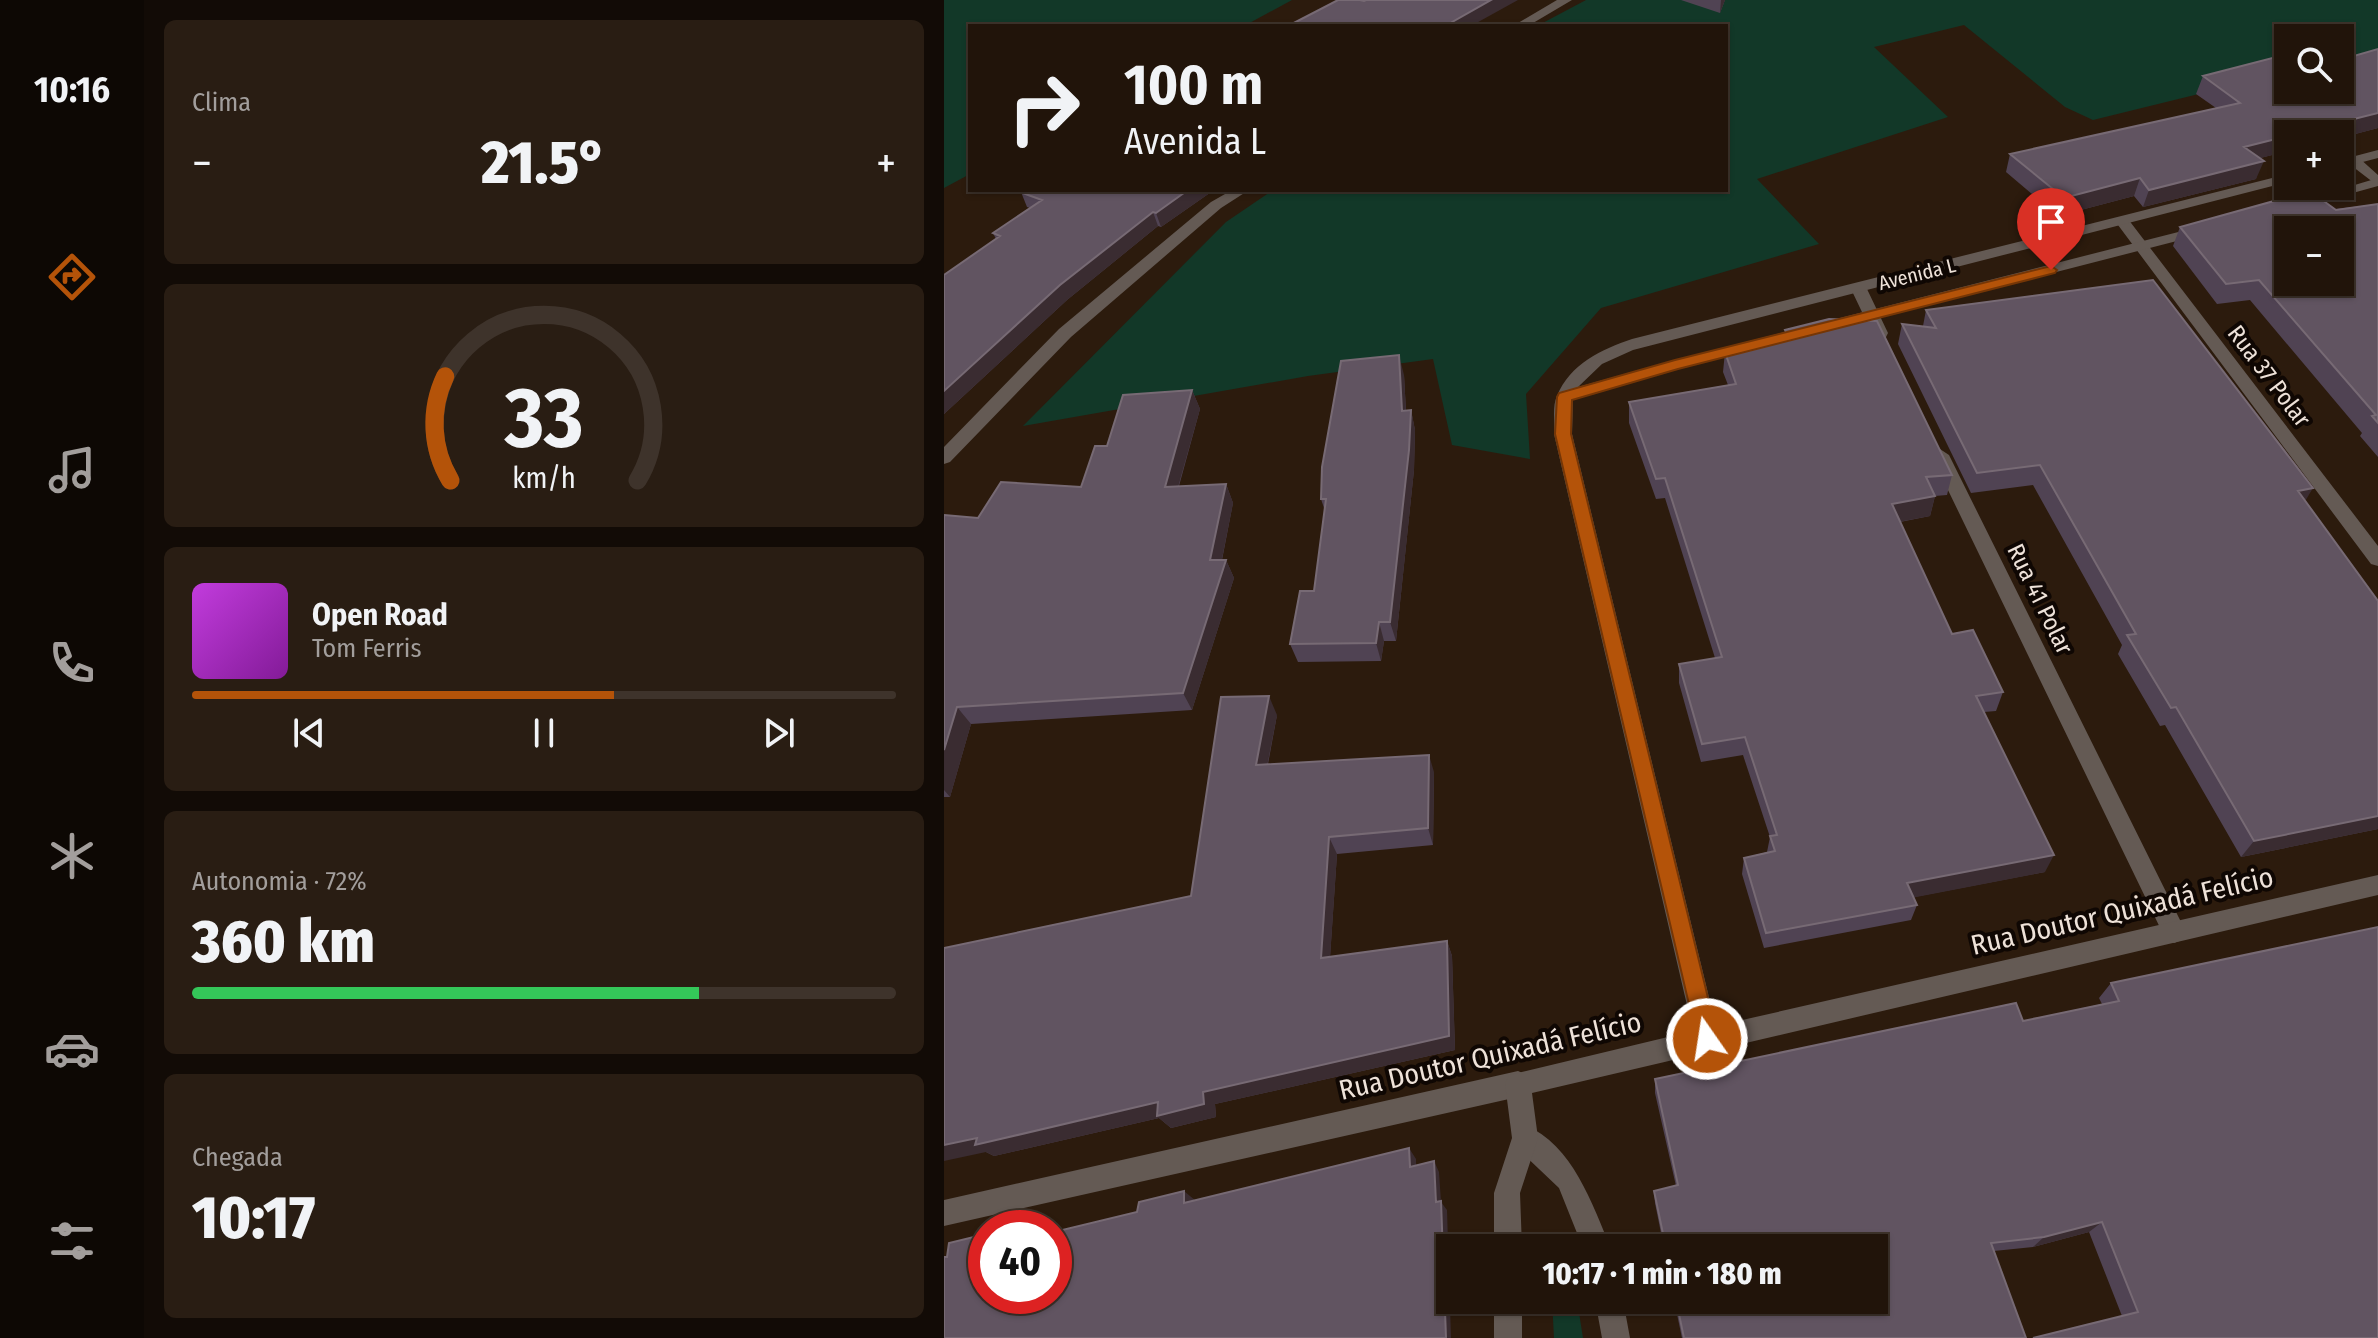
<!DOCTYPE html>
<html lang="pt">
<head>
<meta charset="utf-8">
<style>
  body { margin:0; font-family:"Fira Sans Condensed",sans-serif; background:#291d13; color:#f1f3f6; height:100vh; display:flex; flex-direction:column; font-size:30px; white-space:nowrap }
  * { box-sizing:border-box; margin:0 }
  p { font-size:26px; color:#a29e9c }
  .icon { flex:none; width:44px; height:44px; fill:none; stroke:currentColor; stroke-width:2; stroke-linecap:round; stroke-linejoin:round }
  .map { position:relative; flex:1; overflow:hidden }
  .drawer { display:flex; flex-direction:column; gap:20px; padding:20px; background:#120b06; width:800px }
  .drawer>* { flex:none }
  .banner { position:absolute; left:24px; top:24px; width:760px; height:168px; border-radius:0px; box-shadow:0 2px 6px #0004,0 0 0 2px #3e332b; background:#21140a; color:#f1f3f6; overflow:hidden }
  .tools { position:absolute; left:1330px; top:24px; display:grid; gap:16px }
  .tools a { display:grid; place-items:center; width:80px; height:80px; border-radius:0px; background:#21140a; box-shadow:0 2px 6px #0004,0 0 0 2px #3e332b; font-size:40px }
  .speed { position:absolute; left:24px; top:1210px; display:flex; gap:16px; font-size:40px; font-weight:700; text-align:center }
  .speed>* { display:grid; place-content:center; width:104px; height:104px; border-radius:50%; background:#21140a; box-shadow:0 2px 6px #0004,0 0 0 2px #3e332b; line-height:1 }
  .speed .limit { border:12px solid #d22; background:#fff; color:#111 }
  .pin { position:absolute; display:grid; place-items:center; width:68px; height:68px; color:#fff; margin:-82px -34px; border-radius:50% 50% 50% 0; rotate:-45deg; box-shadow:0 0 8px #0007 }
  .pin .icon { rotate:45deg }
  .me { position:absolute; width:88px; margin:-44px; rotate:347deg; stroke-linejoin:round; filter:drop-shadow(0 0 6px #0008) }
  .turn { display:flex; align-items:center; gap:28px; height:168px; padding:0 24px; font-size:36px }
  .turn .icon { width:104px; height:104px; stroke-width:2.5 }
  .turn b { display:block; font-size:56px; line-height:68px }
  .big { font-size:60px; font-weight:800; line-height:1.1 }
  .drawer .widget { flex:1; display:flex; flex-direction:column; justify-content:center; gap:12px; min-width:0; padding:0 28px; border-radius:12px; background:#291d13 }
  .drawer .dial { align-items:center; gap:0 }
  .dial svg { height:208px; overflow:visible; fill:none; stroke:#3e332b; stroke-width:7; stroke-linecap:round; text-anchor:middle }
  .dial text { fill:#f1f3f6; stroke:none }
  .song { display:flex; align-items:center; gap:24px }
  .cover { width:96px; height:96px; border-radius:12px; background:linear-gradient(135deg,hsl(290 70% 55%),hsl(290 70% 35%)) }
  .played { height:8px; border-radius:4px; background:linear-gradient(90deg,#b45309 60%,#3e332b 60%) }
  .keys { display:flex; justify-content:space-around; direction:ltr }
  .heat { display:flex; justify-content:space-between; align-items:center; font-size:44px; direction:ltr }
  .charge { height:12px; border-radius:6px; background:linear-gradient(90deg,#34c759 72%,#3e332b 0) }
  .trip { position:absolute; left:492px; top:1234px; width:452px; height:80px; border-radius:0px; background:#21140a; box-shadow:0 2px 6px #0004,0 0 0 2px #3e332b; font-weight:800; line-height:80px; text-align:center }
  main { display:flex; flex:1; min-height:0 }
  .tab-bar { display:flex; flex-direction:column; width:144px; justify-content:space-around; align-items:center; background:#0d0804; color:#a29e9c }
  .tab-bar .icon { width:56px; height:56px }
  .tab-bar .current { color:#b45309 }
  .tab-bar b { font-size:36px; color:#f1f3f6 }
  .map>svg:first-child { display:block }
  .green { fill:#123828 }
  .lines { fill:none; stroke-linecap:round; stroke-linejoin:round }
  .minor { fill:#645a54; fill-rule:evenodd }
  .tertiary { fill:#645a54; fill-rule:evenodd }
  .wall { fill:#504353 }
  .shaded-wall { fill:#3a2c31 }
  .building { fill:#615461; stroke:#776a74; stroke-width:2; fill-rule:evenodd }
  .route { fill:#b45309; stroke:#753606; stroke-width:2 }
  .labels { text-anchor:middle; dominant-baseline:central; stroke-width:8; stroke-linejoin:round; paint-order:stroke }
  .far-street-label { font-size:20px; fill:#eee2d9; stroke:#0f0703 }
  .street-label { font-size:24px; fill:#eee2d9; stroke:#0f0703 }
  .near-street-label { font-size:28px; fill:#eee2d9; stroke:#0f0703 }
</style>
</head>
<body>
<main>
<nav class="tab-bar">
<b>10:16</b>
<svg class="icon current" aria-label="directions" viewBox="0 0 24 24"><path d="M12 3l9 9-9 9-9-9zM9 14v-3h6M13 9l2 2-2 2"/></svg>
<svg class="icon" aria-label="music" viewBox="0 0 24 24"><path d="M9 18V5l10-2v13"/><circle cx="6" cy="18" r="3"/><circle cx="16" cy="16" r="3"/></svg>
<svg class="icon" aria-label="phone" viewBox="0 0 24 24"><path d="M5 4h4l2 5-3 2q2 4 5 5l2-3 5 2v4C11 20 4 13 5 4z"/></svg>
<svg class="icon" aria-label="climate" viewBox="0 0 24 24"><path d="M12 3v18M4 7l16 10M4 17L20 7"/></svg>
<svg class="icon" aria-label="car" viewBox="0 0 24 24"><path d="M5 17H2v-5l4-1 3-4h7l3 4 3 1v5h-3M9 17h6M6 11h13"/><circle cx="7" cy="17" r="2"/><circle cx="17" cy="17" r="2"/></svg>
<svg class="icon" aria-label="filters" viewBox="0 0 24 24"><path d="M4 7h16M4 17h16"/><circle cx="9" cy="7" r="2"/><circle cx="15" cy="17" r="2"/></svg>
</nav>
<section class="drawer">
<div class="widget"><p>Clima</p>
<div class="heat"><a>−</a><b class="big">21.5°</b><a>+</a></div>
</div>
<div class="widget dial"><svg viewBox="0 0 100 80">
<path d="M14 69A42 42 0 1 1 86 69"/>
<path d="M14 69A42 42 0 0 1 12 29" stroke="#b45309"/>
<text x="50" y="56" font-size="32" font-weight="700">33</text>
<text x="50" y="72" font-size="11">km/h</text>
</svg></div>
<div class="widget">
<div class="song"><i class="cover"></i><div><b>Open Road</b><p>Tom Ferris</p></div></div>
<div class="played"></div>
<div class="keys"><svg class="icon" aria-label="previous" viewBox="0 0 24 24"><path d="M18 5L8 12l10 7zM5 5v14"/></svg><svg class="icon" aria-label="pause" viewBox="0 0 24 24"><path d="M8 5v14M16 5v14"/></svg><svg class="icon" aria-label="next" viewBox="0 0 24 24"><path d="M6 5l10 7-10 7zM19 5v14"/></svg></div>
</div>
<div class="widget"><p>Autonomia · 72%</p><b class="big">360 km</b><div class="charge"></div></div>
<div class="widget"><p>Chegada</p><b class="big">10:17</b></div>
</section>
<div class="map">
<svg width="1434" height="1338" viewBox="0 0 1434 1338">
  <rect width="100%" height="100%" fill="#2c1b0d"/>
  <path class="green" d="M0,0H348L300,26H26V174L0,188Z
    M642,0H1434V50L1396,59V38H1344V72L1149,120L1121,107L1020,25L930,47L1004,117L813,179L875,244L657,308L582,394L586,459L508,445L489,359L364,376L79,426L282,222L329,190H782V26H593Z
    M608,1300H633L639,1338H610Z"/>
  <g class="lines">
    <path class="minor" d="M613,0H628L584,26H569Z
      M1404,157H1414L1434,175V186L1404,163Z
      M288,190H305L277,208L127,337L6,462L0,464V447L115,329L267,202Z
      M1179,218L1184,219L1434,546V566L1427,564L1174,225L1172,222Z
      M915,284L923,289L944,333L942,337H930L928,333L907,289Z
      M996,449L1005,455L1238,924L1242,932L1238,940L1230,943L1222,940L987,455Z
      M574,1071L583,1075L587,1084L583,1093L574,1097L0,1226V1200Z
      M581,1125C629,1145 648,1204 667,1248H639L615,1188L572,1147L568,1138L572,1129Z
      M651,1300H679L686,1338H658Z"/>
    <path class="tertiary" d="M1434,150V158L1396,168V160Z
      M1344,174V182L689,350L658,364L634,387L731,360L1254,227H1264L1266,230L1264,233L735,369L629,400L628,434L772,1026L1434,875V895L588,1093L594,1138L576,1193L578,1248H550V1193L568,1138L561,1084L565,1075L749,1031L610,434C611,422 608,406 613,396C626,364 658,349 688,339Z
      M1434,178V186L1351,209L1344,205Z
      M550,1300H578V1338H550Z"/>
  </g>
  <path class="wall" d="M737,0H781L776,13Z
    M1434,49V128L1396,138L1344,134V151L1316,158L1312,179L1199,207L1190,196L1114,216L1062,172L1066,154L1272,108L1252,94L1259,76L1344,90L1410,56Z
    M71,190H270L217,227L214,226L123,300L0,414V275L52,239L49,233L86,208L83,207L77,192Z
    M1434,204V457L1416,436L1418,433L1306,300L1273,304L1229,246L1236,227Z
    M982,310L1361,501L1434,601V829L1297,857L1221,725L1216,726L1174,654L1178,645L1089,485L1027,493L954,344L958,324L979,326Z
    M841,330L1008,475L1003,495L991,496L986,516L956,522L1008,634L1059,692L1052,711L1040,712L1101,872L970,897L973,905L967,920L820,948L798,874L800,858L823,852L826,837L799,755L757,762L735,683V664L771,658L721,498L712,499L685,423V402L784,385L779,372L781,352L840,341Z
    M460,375L462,411L467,410L471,430L470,470L452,641H440L437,661L354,662L346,644L370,591L381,511L377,499Z
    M248,390L256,409L235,486L282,484L289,503L278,560H282L290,578L248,710L27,724L6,797H0V515L34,518L137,487L163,446Z
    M333,715L324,764L490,772L489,845L393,854L386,957L503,941L508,956L511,1050L271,1104L272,1117L227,1128L215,1118L50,1156L42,1152L247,896Z
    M1167,983L1434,1338L1178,1316L1145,1232L1089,1247L1050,1251L1082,1338H738L730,1300H930V1248H720L711,1203L710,1191L732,1186L711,1093V1079L1079,1021L1158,1004L1155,998Z"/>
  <path class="shaded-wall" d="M547,0H574L527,26H501Z
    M777,0H781L776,13Z
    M1434,113V128L1396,138V134H1350Z
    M1344,136V151L1293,164L1300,147Z
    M1320,161L1312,179L1199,207L1205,190Z
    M1196,178L1190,196L1114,216L1120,198Z
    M244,190H270L217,227L212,213Z
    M209,212L214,226L123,300L0,414V391L116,285Z
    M455,355L460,375L463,431L458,411Z
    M248,390L256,409L229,505L221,487Z
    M467,410L471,430L470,470L452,641L446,622Z
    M282,484L289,503L274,579L266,560Z
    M1369,488L1357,508L1354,491Z
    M991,496L986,516L944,524L948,504Z
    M282,560L290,578L248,710L239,693Z
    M435,622L440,641L437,661L432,643Z
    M325,696L333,715L320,782L312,765Z
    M13,707L27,724L6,797L0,790V750Z
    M485,755L490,772L489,845L484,828Z
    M1434,816V829L1297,857L1310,841Z
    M385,837L393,854L385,973L377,958Z
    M1110,855L1101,872L957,900L963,883Z
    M503,941L508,956L511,1050L271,1104L272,1117L227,1128L215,1118L50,1156L42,1152L0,1161V1145L214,1102L259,1092Z
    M465,1148L472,1159V1177L466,1167Z
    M490,1161L495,1172L497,1202L503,1210L507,1338H502Z
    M240,1191L252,1201L240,1203Z
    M101,1222L117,1231L110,1242V1228H99Z
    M1158,1222L1145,1232L1089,1247L1100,1237Z"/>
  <path class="building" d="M394,0H416L420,1L422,0H547L501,26H344Z
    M1396,48L1410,56L1434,49V113L1350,134H1344V136L1300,147L1320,161L1205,190L1196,178L1120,198L1066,154L1296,103L1259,76L1344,54V90H1396Z
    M80,190H244L212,213L209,212L116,285L0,391V275L56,236L49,233L98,200L76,192Z
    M1366,191L1392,210L1434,204V423L1428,416L1432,415L1315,280L1282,284L1236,227ZM1344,230H1396V282H1344Z
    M1209,280L1369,488L1354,491L1434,601V816L1310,841L1232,707L1227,708L1183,635L1192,634L1096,465L1033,473L958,324L992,328L982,310Z
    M885,319L933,321L1008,475L982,477L991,496L948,504L1008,634L1029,630L1059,692L1032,696L1110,855L963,883L973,905L822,933L800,858L831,851L826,836L833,835L801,737L758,744L735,664L778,657L721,478L712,479L685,402L792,384L781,352L846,340L841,330Z
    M455,355L458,411L467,410L465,450L446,622H435L432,643L346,644L356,591H370L382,499H377L378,467L397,361Z
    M248,390L221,487L282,484L266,560H282L239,693L13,707L0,750V515L34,518L57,482L137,487L151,446H163L179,395Z
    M325,696L312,765L485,755L484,828L385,837L377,958L503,941L505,1036L259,1092L260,1104L213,1116L214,1102L31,1145L33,1138L0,1145V948L247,896L277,697Z
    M1434,927V1338H1089L1194,1312L1158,1222L1100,1237L1047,1243L1082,1338H740L732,1300H930V1248H722L710,1191L734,1185L711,1079L1072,1003L1079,1021L1175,1001L1167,983Z
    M465,1148L466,1167L490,1161L492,1202L497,1201L502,1338H0V1257H3L5,1243L42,1234V1296H110V1232L193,1212L195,1202L240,1191V1203Z
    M101,1222L99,1228H71Z"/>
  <path class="route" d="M1107,266L1113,270L1111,273L734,369L628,400L627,434L774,1039L771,1047L763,1050L755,1047L611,434L613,397L615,393L731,360Z"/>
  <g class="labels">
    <g class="far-street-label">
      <text transform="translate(973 274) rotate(-14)">Avenida L</text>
    </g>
    <g class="street-label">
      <text transform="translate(1325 376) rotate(53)">Rua 37 Polar</text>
      <text transform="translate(1096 599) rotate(64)">Rua 41 Polar</text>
    </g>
    <g class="near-street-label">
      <text transform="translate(1178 911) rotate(-13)">Rua Doutor Quixadá Felício</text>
      <text transform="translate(546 1056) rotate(-13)">Rua Doutor Quixadá Felício</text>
    </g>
  </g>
</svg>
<div class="tools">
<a><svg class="icon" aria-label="search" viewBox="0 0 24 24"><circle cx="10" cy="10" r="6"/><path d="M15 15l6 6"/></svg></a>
<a>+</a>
<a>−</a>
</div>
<div class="speed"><div class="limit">40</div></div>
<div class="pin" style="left:1107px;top:270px;background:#d93025"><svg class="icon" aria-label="arrive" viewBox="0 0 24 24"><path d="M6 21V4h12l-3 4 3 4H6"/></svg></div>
<svg class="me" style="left:763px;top:1039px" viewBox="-20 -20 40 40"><circle r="17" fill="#b45309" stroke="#fff" stroke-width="3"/><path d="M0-11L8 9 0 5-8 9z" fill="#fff"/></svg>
<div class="trip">10:17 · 1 min · 180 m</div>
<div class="banner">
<div class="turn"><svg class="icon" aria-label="right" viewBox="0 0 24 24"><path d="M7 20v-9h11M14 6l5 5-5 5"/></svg><div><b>100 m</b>Avenida L</div></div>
</div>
</div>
</main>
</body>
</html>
